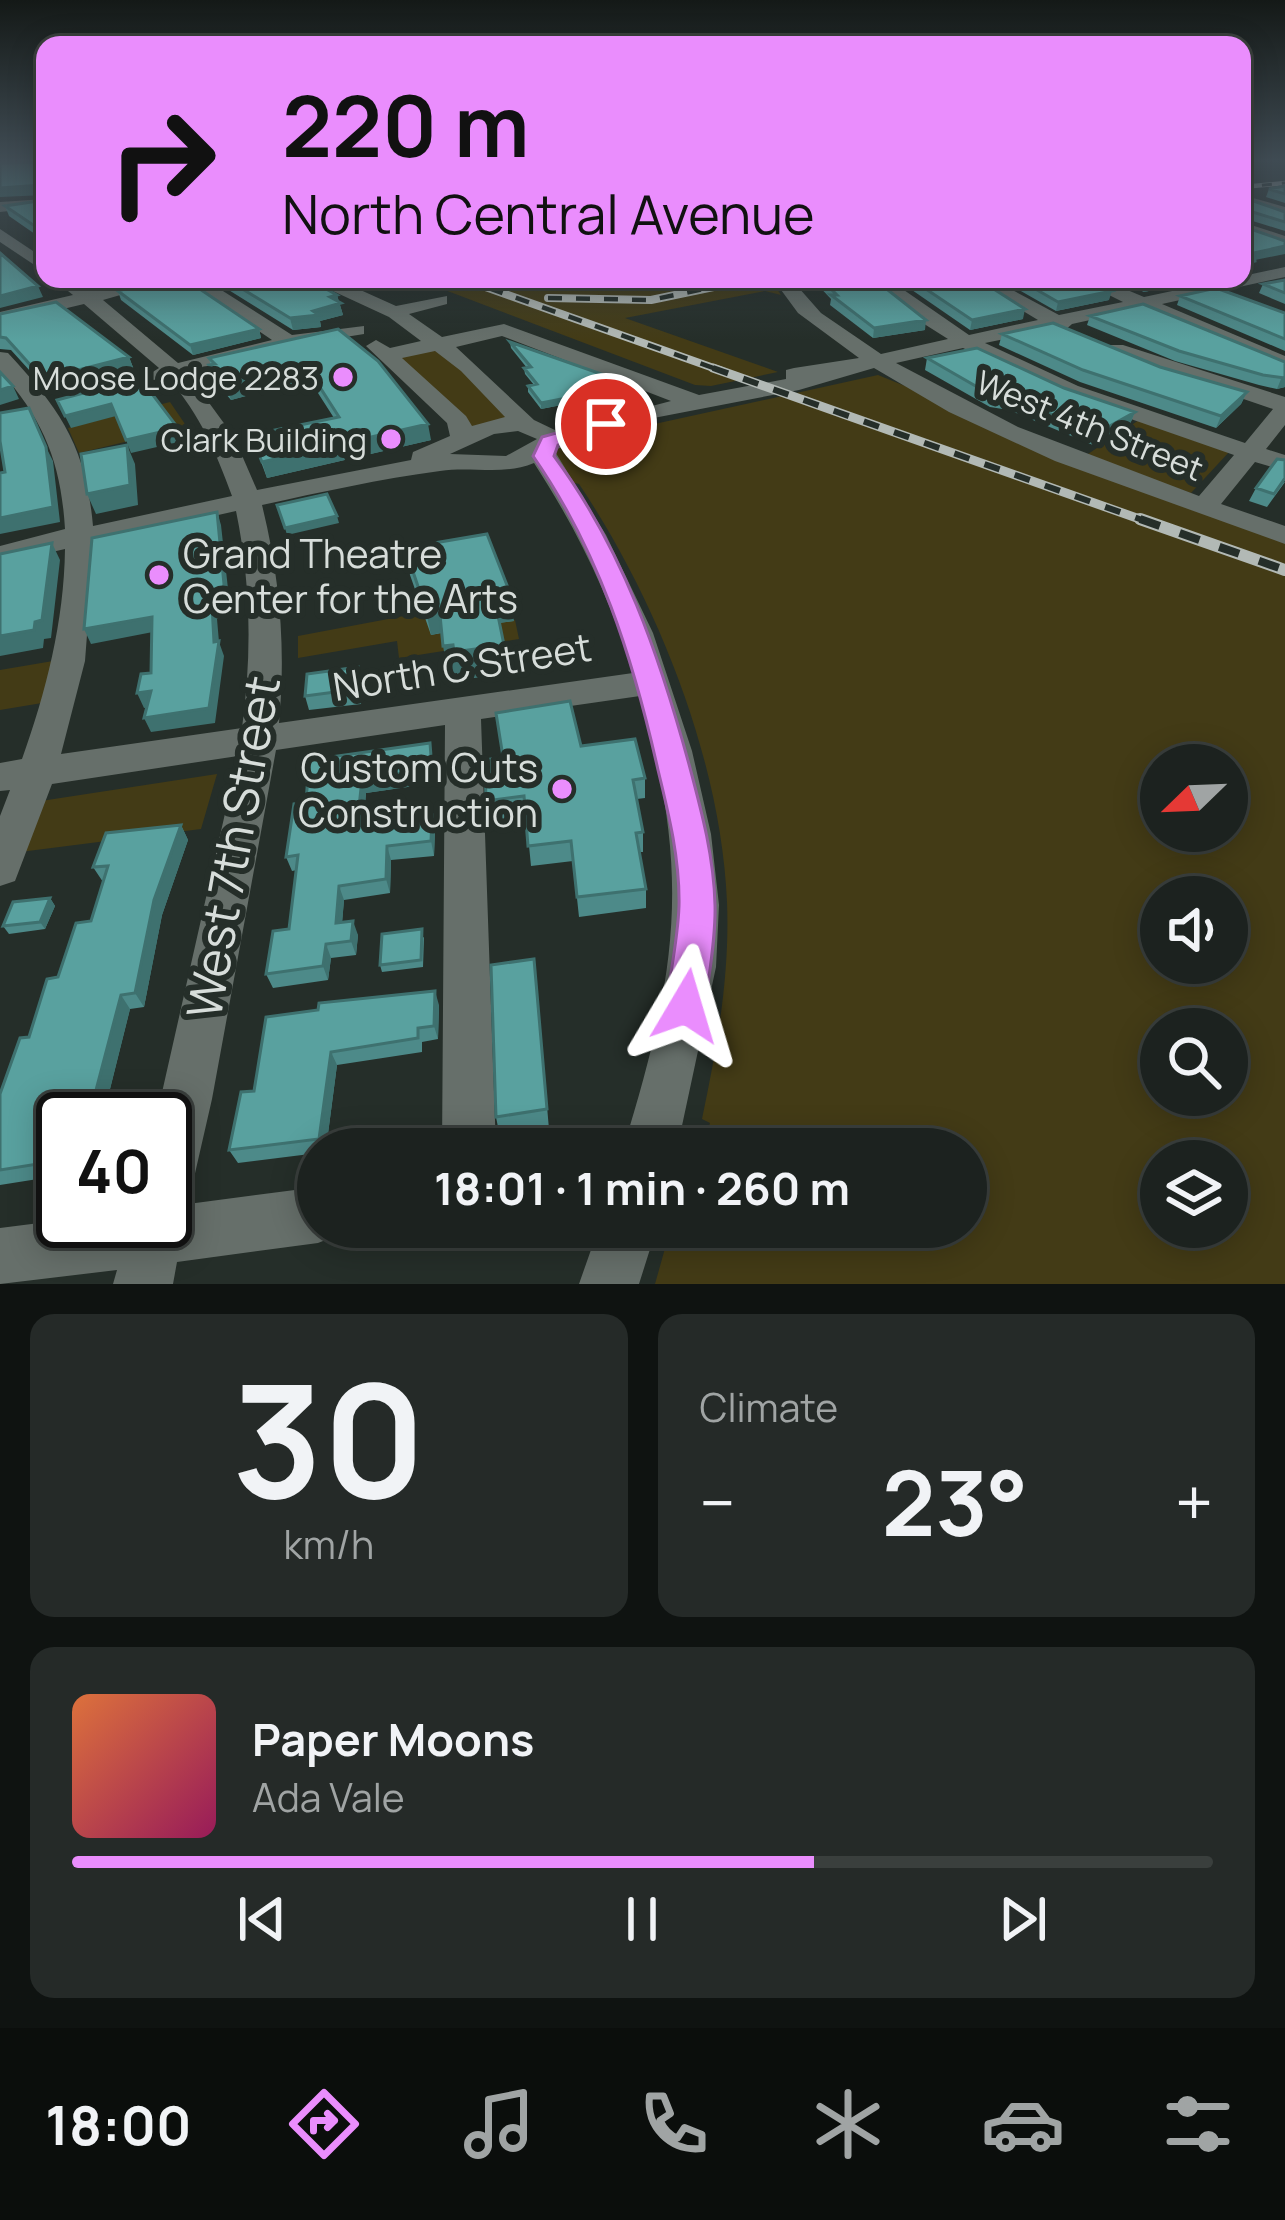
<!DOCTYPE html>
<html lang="en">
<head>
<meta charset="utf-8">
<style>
  body { margin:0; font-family:Manrope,sans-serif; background:#252a28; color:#f1f3f6; height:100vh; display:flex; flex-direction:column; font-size:45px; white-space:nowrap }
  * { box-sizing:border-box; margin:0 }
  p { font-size:39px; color:#a0a4a4 }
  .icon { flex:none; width:66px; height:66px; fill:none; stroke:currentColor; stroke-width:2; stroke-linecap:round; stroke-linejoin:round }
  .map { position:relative; height:1284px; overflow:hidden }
  .details { display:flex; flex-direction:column; gap:30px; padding:30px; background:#0f1311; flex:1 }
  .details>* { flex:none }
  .hud { position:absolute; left:36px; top:36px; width:1215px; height:252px; border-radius:24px; box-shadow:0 6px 30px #0003,0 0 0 3px #3a3f3d; background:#ea8dfd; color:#111; overflow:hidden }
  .needle { width:78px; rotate:247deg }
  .buttons { position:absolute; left:1140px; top:744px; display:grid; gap:24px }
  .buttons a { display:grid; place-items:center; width:108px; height:108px; border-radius:50%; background:#1c221f; box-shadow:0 6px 30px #0003,0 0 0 3px #3a3f3d; font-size:60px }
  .speed { position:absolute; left:36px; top:1092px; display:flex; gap:24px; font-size:60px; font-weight:700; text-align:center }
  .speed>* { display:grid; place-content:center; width:156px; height:156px; border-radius:50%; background:#1c221f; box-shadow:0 6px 30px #0003,0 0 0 3px #3a3f3d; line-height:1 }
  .speed .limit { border:6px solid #111; border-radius:18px; background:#fff; color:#111 }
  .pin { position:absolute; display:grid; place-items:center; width:102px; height:102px; color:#fff; margin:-51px; border:6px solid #fff; border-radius:50%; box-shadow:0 3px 12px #0007 }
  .me { position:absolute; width:132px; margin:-66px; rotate:7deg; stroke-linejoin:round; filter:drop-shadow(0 0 9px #0008) }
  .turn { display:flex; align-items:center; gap:42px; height:252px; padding:0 48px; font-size:54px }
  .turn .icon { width:156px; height:156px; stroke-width:2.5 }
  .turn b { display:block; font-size:84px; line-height:102px }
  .big { font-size:90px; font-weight:700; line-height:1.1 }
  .details .card { flex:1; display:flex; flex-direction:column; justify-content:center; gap:18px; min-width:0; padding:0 42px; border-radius:24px; background:#252a28 }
  .details .dial { align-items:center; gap:0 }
  .dial b { font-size:156px; line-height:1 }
  .song { display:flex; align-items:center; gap:36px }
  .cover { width:144px; height:144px; border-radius:18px; background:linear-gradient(135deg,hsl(20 70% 55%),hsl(330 70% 35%)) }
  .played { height:12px; border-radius:6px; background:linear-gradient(90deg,#ea8dfd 65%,#3a3f3d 65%) }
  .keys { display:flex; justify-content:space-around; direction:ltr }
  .heat { display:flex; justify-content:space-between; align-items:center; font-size:66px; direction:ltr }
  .details .tiles { flex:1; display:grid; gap:30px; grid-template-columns:1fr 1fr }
  .card:last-child { grid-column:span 2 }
  .trip { position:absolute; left:297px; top:1128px; width:690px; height:120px; border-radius:60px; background:#1c221f; box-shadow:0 6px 30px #0003,0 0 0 3px #3a3f3d; font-weight:700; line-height:120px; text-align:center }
  .menu { display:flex; height:192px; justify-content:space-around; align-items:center; background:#0b0e0c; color:#a0a4a4 }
  .menu .icon { width:84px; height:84px }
  .menu .current { color:#ea8dfd }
  .menu b { font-size:54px; color:#f1f3f6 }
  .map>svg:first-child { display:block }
  .green { fill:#433b16; fill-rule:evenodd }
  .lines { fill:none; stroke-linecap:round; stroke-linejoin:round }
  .minor { fill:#666f6a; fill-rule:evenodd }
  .rail-far3-casing { stroke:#b2b9b5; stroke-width:4.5 }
  .rail-far2-casing { stroke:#b2b9b5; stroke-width:8 }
  .rail-far1-casing { stroke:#b2b9b5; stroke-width:9 }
  .rail-casing { stroke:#b2b9b5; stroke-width:12 }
  .rail-far3 { stroke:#252e29; stroke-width:3; stroke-dasharray:10; stroke-linecap:butt }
  .rail-far2 { stroke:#252e29; stroke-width:4.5; stroke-dasharray:14; stroke-linecap:butt }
  .rail-far1 { stroke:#252e29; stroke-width:6; stroke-dasharray:16; stroke-linecap:butt }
  .rail { stroke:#252e29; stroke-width:8; stroke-dasharray:21; stroke-linecap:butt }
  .wall { fill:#4d8a89 }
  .shaded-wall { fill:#3e716f }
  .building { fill:#59a19f; stroke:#3e716f; stroke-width:3 }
  .route { fill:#ea8dfd; stroke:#985ca4; stroke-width:3 }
  .poi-dot { fill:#ea8dfd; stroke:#252e29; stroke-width:4.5 }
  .labels { text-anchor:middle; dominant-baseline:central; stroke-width:12; stroke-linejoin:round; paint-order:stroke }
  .far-poi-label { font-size:33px; fill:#d7ddda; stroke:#252e29; text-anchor:end }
  .far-street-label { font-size:33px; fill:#d7ddda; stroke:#252e29 }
  .poi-label { font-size:39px; fill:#d7ddda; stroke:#252e29; text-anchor:start }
  .street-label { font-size:39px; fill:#d7ddda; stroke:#252e29 }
  .near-street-label { font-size:48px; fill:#d7ddda; stroke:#252e29 }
</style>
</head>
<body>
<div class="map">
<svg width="1285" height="1284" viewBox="0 0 1285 1284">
  <rect width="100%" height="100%" fill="#252e29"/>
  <path class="green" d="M416,279H796L797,281L775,286L781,295L765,291L625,318L778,372L711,386L695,385Z
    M440,348L507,418L473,428L399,357Z
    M878,375L1285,541V1284H655L671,1227H966V1149H702L710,1123L702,1119C717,1047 730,976 727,902C721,760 657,600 579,484L570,482L554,452C569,436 597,432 618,432ZM1161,765H1227V831H1161ZM1161,897H1227V963H1161ZM1161,1029H1227V1095H1161ZM1161,1161H1227V1227H1161Z
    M170,402L187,427L79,453L68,428Z
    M1139,420L1230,451L1191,493L1085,456Z
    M420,613L428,619L431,635L515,620L519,639L399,658L397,641L298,658V636Z
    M59,660L48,702L0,710V670Z
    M217,774L201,829L20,852L41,801Z"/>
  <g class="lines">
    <path class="minor" d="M45,160V165L0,169V161Z
      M1242,195L1285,207V217L1242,204Z
      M45,199V207L0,212V202Z
      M1242,222L1285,236V246L1242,232Z
      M0,229L45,259V272L0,242Z
      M1285,267V277L1162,304L1285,356V370L1140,309L1072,324L1063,332L1053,329L985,343L1078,386L1245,443L1273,409L1109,353V345H1123L1285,397V425L1266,449L1285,455V471L1255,462L1221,504L1285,526V544L1055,461L949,412L874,368L799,390L638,421L554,450L606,535L653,633L692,751L711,834L719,905L716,967L677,1149H623C677,973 692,876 640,696L481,719L496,1149H442L445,725L276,750L212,1099L188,1204L318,1187V1227H341L338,1235L318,1243L177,1262L173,1284H113L117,1270L0,1284V1228L63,1220L165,1221V1119H156L238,756L52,784L15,881L0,886V816L10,790L0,791V763L22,759C46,692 64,622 65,549L0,564V546L65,529C61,463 44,420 0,371V352L8,353C61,410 86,447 93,526L232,496C216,452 200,415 169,379L151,380L148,375L159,368L84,304L0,324V312L73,295L53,279H74L91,291L144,279H176L103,300L178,363L272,340L182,279H204L292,335L364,326V334L308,343L188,374L234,437L257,490L411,460L413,452L450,436L447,423L366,346L376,340L390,348L421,341L389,317L322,286L321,279H336L396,306L447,296V304L409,314L442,337L504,324L699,395L786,379V370L794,368L859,358L798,313L773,279H791L821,313L881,354L948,339L910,315L868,279H888L969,335L1038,320L970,279H992L1059,315L1123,302L1077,279H1101L1144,297ZM502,336L671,401L557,431L534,420L456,347ZM963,348L1062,395L1234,455L1199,496L1018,427L896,363ZM435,351L461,371L505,417L472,426L466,416L402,358ZM518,431L537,439L506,456L450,454L494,434ZM534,463C577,529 610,597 633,673L279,723C286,648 280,578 262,505C321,492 380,479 440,471C473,466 502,476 534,463ZM236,511C251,584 252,654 242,728L61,754L85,661L94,543Z
      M599,1227H657L639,1284H579Z"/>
    <defs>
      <path id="rail-far3" d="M1242,187L1285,183"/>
      <path id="rail-far2" d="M463,279L722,371
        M548,298L651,300L752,279"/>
      <path id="rail-far1" d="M713,368L1148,522"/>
      <path id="rail" d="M1140,519L1285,570"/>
    </defs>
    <use href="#rail-far3" class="rail-far3-casing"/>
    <use href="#rail-far2" class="rail-far2-casing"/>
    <use href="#rail-far1" class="rail-far1-casing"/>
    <use href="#rail" class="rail-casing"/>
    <use href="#rail-far3" class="rail-far3"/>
    <use href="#rail-far2" class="rail-far2"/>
    <use href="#rail-far1" class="rail-far1"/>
    <use href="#rail" class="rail"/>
  </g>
  <path class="wall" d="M1285,186V203L1266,197L1269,189Z
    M45,197V241L9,216L5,206L45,200Z
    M1242,197L1285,212V231L1243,218Z
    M211,279H308L337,295L343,315L320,321L321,327L293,330Z
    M812,279H874L925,330L873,338L830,305L831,299Z
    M896,279H978L1023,319L970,330Z
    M1000,279H1088L1109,300L1056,311Z
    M1113,279H1207L1144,292Z
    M1285,280V304L1259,293L1263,284Z
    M118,291L259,329L261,338L193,355L121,300Z
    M1180,296L1285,313V351L1177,305Z
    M0,314L129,357L134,370L49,392L11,350L0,349Z
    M1090,316L1285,362V387L1277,389L1259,385L1175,361L1087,325Z
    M338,329L431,440L267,478L251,435L334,418L309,379L231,400L214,380L209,358Z
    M1002,334L1247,392L1241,404L1216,428L1080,382L999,345Z
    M510,342L627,389L608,396L541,409L528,392V386L534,385L525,374L524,368H527L511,348Z
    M927,358L1064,388L1135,412L1130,424L1093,445L1009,410L990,407L925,370Z
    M1285,482L1267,507L1249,501L1256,488Z
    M405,548L514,621L499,623L507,673L459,680L457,673L448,674L442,633L431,635L410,575Z
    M362,681L361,704L309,710L305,696Z
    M430,743L435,783L366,793L363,825L435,829L434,856L391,860L390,893L344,900L342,922L358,935L356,955L331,958L328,980L273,988L266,974L289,929L297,870L292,871L286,857L306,803Z
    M581,746L645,778V798L637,799L643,832V852H640L646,889V908L579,917L573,861L531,866L526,815L489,821L486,801Z
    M181,825L188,840L162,915L144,1007L130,1009L108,1097L115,1106L111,1119H63V1175L0,1185V1094L58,977L91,921L103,882L93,867Z
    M50,898L55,906L45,929L9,934L3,926Z
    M424,937L423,967L382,972L380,965Z
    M534,959L549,1129L500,1137L496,1117Z
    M439,1005L438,1039L422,1042V1052L337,1065L326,1149H318V1153L238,1163L229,1150L254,1091L318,1010Z"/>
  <path class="shaded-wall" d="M41,185L45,195L0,197V188Z
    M1285,246V254L1250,261L1254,253Z
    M1255,261L1251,270L1242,272V263Z
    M98,279H124L100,284Z
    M1167,279H1207L1144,292L1148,283Z
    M38,286L43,297L0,308V296Z
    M1112,291L1109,300L1056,311L1058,302Z
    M337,295L343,315L320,321L321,327L293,330L290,318L313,311L330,297Z
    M1025,309L1023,319L970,330L972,320Z
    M926,320L925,330L873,338L874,328Z
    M259,329L261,338L193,355L190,345Z
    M129,357L134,370L49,392L43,379Z
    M305,364L309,379L231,400L226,385Z
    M1285,378V387L1277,389L1281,379Z
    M627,383V389L608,396L541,409V403Z
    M13,386L19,399L0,405V390Z
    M1247,392L1241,404L1216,428L1221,416Z
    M111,404L116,416L71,428L65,416Z
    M1135,412L1130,424L1093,445L1097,433Z
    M428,424L431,440L267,478L262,462Z
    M178,428L183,441L131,453L126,440Z
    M127,445L135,464L138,505L96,514L87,494Z
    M46,447L53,461L60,522L0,534V518Z
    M217,512L221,525L229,598L227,617L217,619L219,642L224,656L215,723L151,732L144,718L214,642L212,605Z
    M337,516L339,523L287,535L285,528Z
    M52,543L60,560L51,638L44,639L43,648L0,656V636Z
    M510,593L514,621L498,623L494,596Z
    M439,605L444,632L431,635L425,607Z
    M152,617L158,631L91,644L84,629Z
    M453,645H504L507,673L459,680L457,673L448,674L443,646Z
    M358,667L362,681L361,704L358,689Z
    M151,691L158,706L144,708L137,693Z
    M430,743L435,783L366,793L362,840L357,826L362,779Z
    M432,815L435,829L434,856L431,841Z
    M181,825L188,840L162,915L144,1007L135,993L154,900Z
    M387,846L391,860L390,893L386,879Z
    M339,886L344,900L341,937L336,923Z
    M50,898L55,906L45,929L40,922Z
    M353,921L358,935L356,955L351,941Z
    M326,944L331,958L328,980L323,966Z
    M435,991L439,1005L438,1039L434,1026Z
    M121,995L130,1009L108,1097L115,1106L111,1119H97L95,1094Z
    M331,1052L337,1065L326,1149H324L319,1139Z"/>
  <path class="building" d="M45,162V189L41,185L0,188V163Z
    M1285,186V194L1269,189Z
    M45,197V233L5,206L45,200Z
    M1242,197L1285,212V222L1246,210L1242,213Z
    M1242,226L1285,241V246L1254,253L1255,261L1242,263Z
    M0,253L38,286L0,296Z
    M157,279H185L259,329L190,345L118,291Z
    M226,279H308L337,295L330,297L341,303L313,311L319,315L290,318Z
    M821,279H874L926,320L874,328L831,295H837Z
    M911,279H978L1025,309L972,320Z
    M1018,279H1088L1112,291L1058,302Z
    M1138,279H1167L1148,283Z
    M1285,280V293L1263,284Z
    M1216,288L1285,313V339L1180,296Z
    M56,302L129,357L43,379L6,338L0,337V314Z
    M1143,304L1285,362V378L1263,375L1179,351L1090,316Z
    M1053,323L1160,367L1247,392L1221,416L1083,370L1002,334Z
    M338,329L378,361L428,424L262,462L251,435L339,417L305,364L226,385L209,365L215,364L209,358Z
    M510,342L627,383L608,390L541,403L528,386L537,384L524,368L531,367Z
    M977,348L1064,388L1135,412L1097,433L1012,398L993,396L927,358Z
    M0,372L13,386L0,390Z
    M144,377L150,385L146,386L178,428L126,440L111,404L65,416L57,400Z
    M29,408L46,447L53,507L0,518V473L5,472L0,441V413Z
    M127,445L130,485L87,494L81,454Z
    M1277,459L1285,460V478L1274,494L1256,488Z
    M327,494L337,516L285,528L277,505Z
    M217,512L224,584L222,603L212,605L214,642L219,641L209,708L144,718L151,691L137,693L141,674L151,673L152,617L84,629L92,538Z
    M487,534L510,593L494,596L504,645L454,652L453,645L443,646L439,605L425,607L405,548Z
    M52,543L42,620L35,622L34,630L0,636V554Z
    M358,667V689L305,696L307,674Z
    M570,701L581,746L635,739L645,778L633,780L643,832L636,833L646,889L577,897L571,841L528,846L524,796L486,801L485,760L503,757L496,713Z
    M430,743L432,769L362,779L357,826L432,815L431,841L387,846L386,879L339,886L336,923L353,921L351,941L326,944L323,966L266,974L273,931L289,929L298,855L286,857L294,804L306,803L309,760Z
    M181,825L154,900L135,993L121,995L95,1094L104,1093L97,1119H63V1160L0,1170V1094L20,1038L29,1037L47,979L58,977L76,923L91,921L108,866L93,867L106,833Z
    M50,898L40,922L3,926L13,902Z
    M422,929L421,960L380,965L382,934Z
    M534,959L547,1109L496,1117L491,965Z
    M435,991L434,1026L418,1028V1038L331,1052L319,1139L229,1150L241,1092L254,1091L266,1017L318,1010L319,1003Z"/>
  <linearGradient id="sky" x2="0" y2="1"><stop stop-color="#141917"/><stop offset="0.47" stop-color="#404c54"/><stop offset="1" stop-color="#404c54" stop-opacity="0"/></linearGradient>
  <rect width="1285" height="340" fill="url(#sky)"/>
  <path class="route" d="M606,419L616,424L613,429L558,445L554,456C623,549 660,657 690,768C702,813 714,858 715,905C716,938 709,973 705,1006L700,1020L686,1025L671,1020L666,1006C670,974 678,939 679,906C680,860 669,815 658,770C633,658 599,551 533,456L542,437Z"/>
  <g class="poi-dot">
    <circle cx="343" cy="377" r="12"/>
    <circle cx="391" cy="439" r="12"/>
    <circle cx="159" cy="575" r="12"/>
    <circle cx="562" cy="789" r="12"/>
  </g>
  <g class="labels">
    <g class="far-poi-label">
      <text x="319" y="377">Moose Lodge 2283</text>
      <text x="367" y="439">Clark Building</text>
    </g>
    <g class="far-street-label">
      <text transform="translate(1090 425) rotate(22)">West 4th Street</text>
    </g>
    <g class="poi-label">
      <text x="183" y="553">Grand Theatre<tspan x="183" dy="45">Center for the Arts</tspan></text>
      <text x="538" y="767" text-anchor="end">Custom Cuts<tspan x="538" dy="45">Construction</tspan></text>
    </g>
    <g class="street-label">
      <text transform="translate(462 666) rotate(-9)">North C Street</text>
    </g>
    <g class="near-street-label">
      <text transform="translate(232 847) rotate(-80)">West 7th Street</text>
    </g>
  </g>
</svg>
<div class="buttons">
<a><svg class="needle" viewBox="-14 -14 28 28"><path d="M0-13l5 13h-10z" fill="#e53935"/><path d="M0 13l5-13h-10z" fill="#a0a4a4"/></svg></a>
<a><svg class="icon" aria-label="sound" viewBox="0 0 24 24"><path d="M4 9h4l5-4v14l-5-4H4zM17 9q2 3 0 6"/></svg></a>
<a><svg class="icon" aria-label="search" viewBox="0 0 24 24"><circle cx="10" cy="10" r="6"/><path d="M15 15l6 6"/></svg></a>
<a><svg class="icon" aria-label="layers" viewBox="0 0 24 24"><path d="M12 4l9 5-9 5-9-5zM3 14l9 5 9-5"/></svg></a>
</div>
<div class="speed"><div class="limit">40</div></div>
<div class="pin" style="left:606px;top:424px;background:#d93025"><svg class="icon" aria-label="arrive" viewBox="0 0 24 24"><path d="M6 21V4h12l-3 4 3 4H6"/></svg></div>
<svg class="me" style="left:686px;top:1006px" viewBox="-20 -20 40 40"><path d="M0-17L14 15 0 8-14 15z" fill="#ea8dfd" stroke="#fff" stroke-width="4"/></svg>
<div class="trip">18:01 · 1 min · 260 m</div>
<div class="hud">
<div class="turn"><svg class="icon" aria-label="right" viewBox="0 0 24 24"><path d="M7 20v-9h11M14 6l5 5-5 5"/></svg><div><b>220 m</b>North Central Avenue</div></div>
</div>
</div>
<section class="details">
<div class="tiles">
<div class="card dial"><b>30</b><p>km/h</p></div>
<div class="card"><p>Climate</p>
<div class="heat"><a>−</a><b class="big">23°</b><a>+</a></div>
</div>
<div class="card">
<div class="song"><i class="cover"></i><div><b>Paper Moons</b><p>Ada Vale</p></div></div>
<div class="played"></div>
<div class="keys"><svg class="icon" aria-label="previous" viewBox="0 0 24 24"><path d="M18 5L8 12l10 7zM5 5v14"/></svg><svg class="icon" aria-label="pause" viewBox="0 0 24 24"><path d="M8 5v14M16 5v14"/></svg><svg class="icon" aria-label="next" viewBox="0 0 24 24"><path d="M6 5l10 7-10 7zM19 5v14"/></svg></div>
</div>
</div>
</section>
<nav class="menu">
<b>18:00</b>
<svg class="icon current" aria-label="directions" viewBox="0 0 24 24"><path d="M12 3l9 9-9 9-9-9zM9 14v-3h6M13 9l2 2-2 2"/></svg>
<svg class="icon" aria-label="music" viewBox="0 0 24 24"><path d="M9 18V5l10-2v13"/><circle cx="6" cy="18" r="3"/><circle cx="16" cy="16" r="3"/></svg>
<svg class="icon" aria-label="phone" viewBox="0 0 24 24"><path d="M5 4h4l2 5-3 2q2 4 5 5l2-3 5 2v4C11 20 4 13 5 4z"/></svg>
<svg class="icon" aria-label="climate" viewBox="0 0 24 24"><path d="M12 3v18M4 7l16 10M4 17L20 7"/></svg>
<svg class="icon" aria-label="car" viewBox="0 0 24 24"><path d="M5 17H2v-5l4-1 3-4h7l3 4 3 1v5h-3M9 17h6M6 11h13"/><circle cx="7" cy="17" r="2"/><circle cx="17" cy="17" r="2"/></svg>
<svg class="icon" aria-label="filters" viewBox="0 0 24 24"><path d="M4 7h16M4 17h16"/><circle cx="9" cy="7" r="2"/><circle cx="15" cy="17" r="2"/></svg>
</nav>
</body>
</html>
